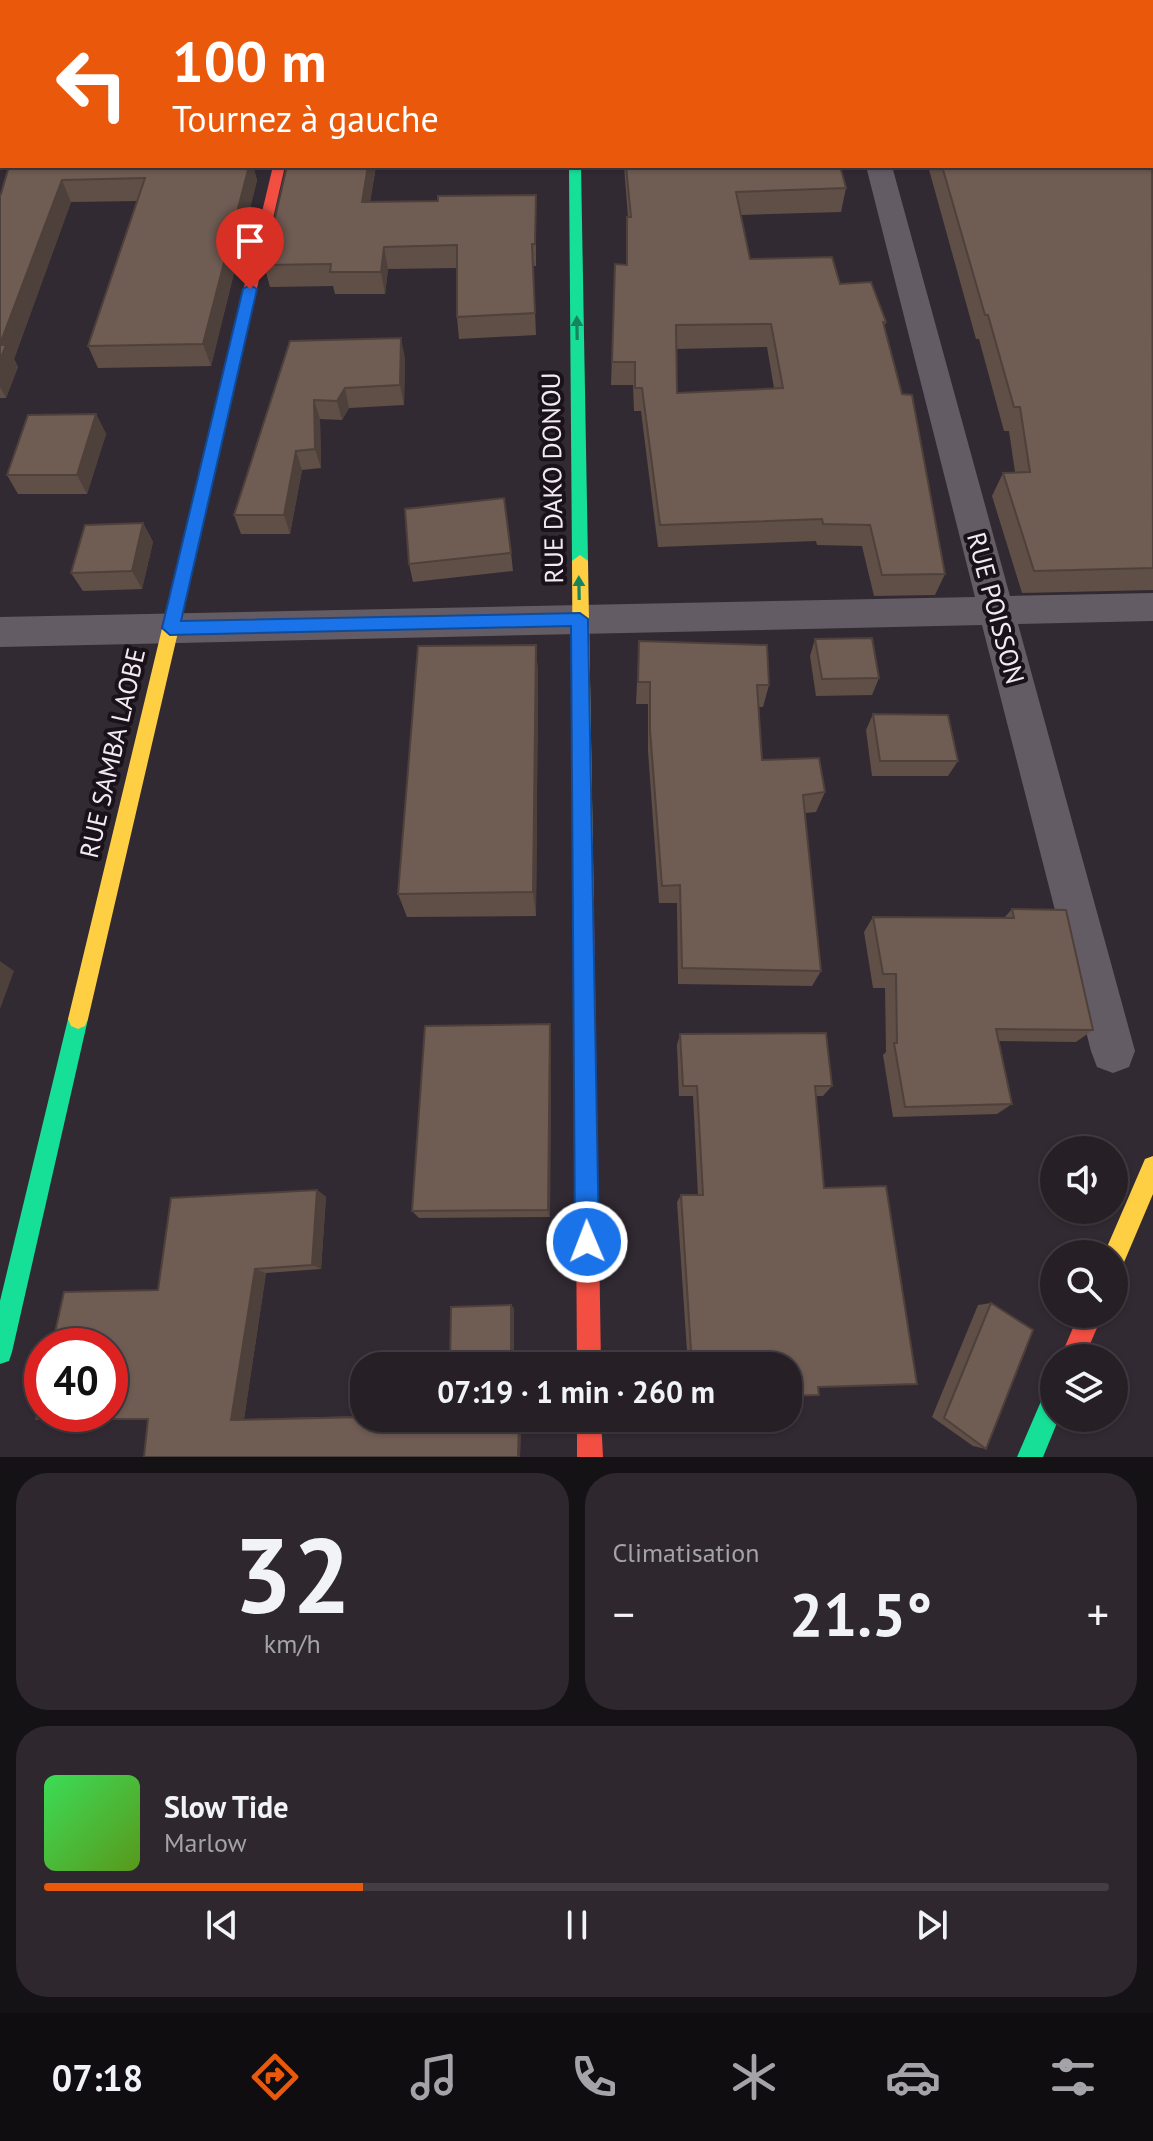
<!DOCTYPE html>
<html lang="fr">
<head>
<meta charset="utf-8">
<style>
  body { margin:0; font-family:"PT Sans",sans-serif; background:#2e282e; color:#f1f3f6; height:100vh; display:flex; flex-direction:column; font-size:30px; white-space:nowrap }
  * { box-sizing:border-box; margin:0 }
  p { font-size:26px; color:#a4a3a7 }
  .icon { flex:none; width:44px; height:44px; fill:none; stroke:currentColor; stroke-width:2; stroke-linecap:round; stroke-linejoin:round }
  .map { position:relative; height:1457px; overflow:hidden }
  .side { display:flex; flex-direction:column; gap:16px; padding:16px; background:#151215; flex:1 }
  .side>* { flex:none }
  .top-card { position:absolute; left:0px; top:0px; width:1154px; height:168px; box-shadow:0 2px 6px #0004,0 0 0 2px #423e43; background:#ea580c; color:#fff; overflow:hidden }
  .fabs { position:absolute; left:1040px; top:1136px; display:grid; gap:16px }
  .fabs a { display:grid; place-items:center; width:88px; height:88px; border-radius:50%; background:#262026; box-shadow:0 2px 6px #0004,0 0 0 2px #423e43; font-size:40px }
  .speed { position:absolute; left:24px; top:1328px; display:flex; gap:16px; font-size:40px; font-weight:700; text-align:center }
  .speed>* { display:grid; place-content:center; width:104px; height:104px; border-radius:50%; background:#262026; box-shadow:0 2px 6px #0004,0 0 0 2px #423e43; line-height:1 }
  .speed .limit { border:12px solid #d22; background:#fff; color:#111 }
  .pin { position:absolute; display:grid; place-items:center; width:68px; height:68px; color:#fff; margin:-82px -34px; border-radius:50% 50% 50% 0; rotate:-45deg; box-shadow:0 0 8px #0007 }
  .pin .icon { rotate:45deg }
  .me { position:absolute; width:88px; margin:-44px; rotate:359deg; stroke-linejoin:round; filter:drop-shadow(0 0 6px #0008) }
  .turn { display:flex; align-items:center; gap:28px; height:168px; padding:0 40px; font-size:36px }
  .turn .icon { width:104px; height:104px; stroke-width:2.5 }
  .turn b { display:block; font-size:56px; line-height:68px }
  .big { font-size:60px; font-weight:800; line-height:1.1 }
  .side .card { flex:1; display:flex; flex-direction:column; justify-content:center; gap:12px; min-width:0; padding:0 28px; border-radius:32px; background:#2e282e }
  .side .dial { align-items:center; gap:0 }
  .dial b { font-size:104px; line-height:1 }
  .song { display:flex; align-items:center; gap:24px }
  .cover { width:96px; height:96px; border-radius:12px; background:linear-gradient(135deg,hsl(130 70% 55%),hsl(90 70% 35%)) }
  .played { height:8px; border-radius:4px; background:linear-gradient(90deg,#ea580c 30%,#423e43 30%) }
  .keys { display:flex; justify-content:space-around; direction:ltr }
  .heat { display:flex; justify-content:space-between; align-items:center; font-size:44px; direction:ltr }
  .side .tiles { flex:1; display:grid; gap:16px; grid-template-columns:1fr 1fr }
  .card:last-child { grid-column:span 2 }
  .trip { position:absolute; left:350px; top:1352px; width:452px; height:80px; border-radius:32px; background:#262026; box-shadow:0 2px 6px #0004,0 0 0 2px #423e43; font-weight:800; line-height:80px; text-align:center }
  .menu { display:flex; height:128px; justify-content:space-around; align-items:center; background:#0f0d0f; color:#a4a3a7 }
  .menu .icon { width:56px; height:56px }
  .menu .on { color:#ea580c }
  .menu b { font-size:36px; color:#f1f3f6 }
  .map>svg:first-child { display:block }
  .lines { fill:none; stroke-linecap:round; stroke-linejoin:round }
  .street { fill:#645c65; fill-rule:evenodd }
  .fast { fill:#16e098; fill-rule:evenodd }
  .slow { fill:#ffcf43; fill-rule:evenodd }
  .jam { fill:#f24e42; fill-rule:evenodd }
  .wall { fill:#5f4f47; fill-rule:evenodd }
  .shaded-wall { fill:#4e403a }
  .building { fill:#6f5c53; stroke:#4e403a; stroke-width:2; fill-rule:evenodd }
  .oneway { fill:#17835f }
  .route { fill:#1a73e8; stroke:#114b97; stroke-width:2 }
  .labels { text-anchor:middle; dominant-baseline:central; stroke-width:8; stroke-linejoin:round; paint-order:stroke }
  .street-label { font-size:26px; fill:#f3e9f4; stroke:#19121a }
</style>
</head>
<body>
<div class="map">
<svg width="1153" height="1457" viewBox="0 0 1153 1457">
  <rect width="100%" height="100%" fill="#322a33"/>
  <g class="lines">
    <path class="street" d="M826,0H848L849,2H827Z
      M1100,0H1122L1123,2H1101Z
      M1152,71H1153V87H1152Z
      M866,166H892L1010,596L1153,593V621L1018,624L1135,1051L1129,1067L1113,1073L1097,1067L1091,1051L982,625L0,647V617L975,597Z"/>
    <path class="fast" d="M1152,46H1153V52H1152Z
      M569,166H581L588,561L580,567L572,561Z
      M78,1009L85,1012L88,1019L12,1352L9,1361L0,1364V1301L68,1019L71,1012Z
      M1054,1389V1418H1059L1043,1457H1017L1045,1392Z"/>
    <path class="slow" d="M194,523L202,529L88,1019L85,1026L78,1029L71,1026L68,1019L186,529Z
      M580,555L588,561L594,918L591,925L584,927L577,925L574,918L572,561Z
      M1153,1156V1194L1122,1267L1114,1271V1254H1104L1145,1159Z"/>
    <path class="jam" d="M568,0H578V2H568Z
      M0,55H2V61H0Z
      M273,166H285L202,529L194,535L186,529Z
      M584,909L591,911L594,918L601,1366H577L574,918L577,911Z
      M1079,1314H1103L1084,1358H1060Z
      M577,1418H601L603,1457H577Z"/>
  </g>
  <path class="wall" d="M0,0H32L31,2H2V4H0Z
    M106,0H159L158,1Z
    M348,0H403L348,1Z
    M737,0H804L737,1Z
    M1153,108V590L1022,593L992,496L1003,473L1015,472L1009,431H1004L979,339H976L928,166H1152Z
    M9,166H253L257,180L211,366L98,368L88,346L137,201L71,202L14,359L18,367L6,398H0V194H1Z
    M376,166L370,202L438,201L536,195V266H533L536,335L459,339L457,317V268L388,269L385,294H335L333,286L270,287L264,265Z
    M624,166H840L846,188L841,212L741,215L750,259L840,284L886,322L884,327L945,574L935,595L874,596L862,546L817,545L816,541L658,547L641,411H634L633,385H611L615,264H626L628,217ZM767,347L774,388L677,393L676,349Z
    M290,341L405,358L404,405L349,408L342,420L320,419L321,468L302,470L290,534H241L234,515Z
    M96,414L106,434L87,494H18L7,475Z
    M143,523L153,542L142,589L83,591L71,573Z
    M511,553L513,571L413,582L409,564Z
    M815,639L879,678L872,695L816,696L810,656Z
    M639,641L769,685L763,707H759L762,760L825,792L816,812L805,813L821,971L812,986L678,984L677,903H659L648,751V704H636Z
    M536,645L538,676L536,916L407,917L398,894Z
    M873,714L958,761L948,776H872L866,730Z
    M1012,909L1093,1030L1076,1042L999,1041L1012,1104L997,1114L893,1117L883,1055L886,1052L885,988H873L864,932L873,917L1004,918Z
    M550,1024L551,1038L550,1217L419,1218L412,1211Z
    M680,1034L832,1086L823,1096H816L788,1366H688L677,1202L681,1195H698L693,1096H679L677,1045Z
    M317,1190L326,1197L321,1269L266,1273L244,1419L364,1416V1418H521L520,1457H144L148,1419L158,1290Z
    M991,1303L986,1449L973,1446L932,1417L978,1305Z"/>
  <path class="shaded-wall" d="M249,166H253L257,180L211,366L203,344Z
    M368,166H376L366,224L362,202Z
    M62,180L71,202L14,359L18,367L6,398L0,387V345Z
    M384,247L388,269L385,294L381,272Z
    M401,338L405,358L404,405L400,385Z
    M345,388L349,408L342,420L337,401Z
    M314,400L320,419L321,468L315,449Z
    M96,414L106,434L87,494L77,475Z
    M296,451L302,470L290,534L284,515Z
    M143,523L153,542L142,589L132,571Z
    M536,645L538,676L536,916L533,892Z
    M0,961L14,971L0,1009Z
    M550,1024L551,1038L550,1217L548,1210Z
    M317,1190L326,1197L321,1269L312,1265Z
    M255,1269L266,1273L244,1419L231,1420Z
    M511,1305L514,1308V1366H511Z
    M519,1418H521L520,1457H518Z"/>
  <path class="building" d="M1152,106L1153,568L1034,571L1003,473L1030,472L1020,407H1014L988,315H985L942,166H1152Z
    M9,166H249L203,344L88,346L145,178L62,180L0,344V194H1Z
    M287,166H368L362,202L438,201V196L536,195L535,244H532L535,313L457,317V245L384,247L381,272H330L331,264L264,265Z
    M626,166H840L846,188L736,192L750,259L832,257L840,284L871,282L886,322H883L902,394L912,395L945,574L882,575L870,525L823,524L822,519L660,525L642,388H635V362H612L615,264L627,265V217H631ZM771,324L783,388L677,393L676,325Z
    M401,338L400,385L345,388L337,401L314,400L315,449L296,451L284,515H234L290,341Z
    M0,345H6L0,360Z
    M96,414L77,475H7L28,415Z
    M504,498L511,553L409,564L405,509Z
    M143,523L132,571L71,573L85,525Z
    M872,638L879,678L822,679L815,639Z
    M639,641L767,645L769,685H757L762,760L819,758L825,792L803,795L821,971L682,968L680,885L662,886L650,730V682H638Z
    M536,645L533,892L398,894L418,646Z
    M873,714L948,715L958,761H880Z
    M1012,909L1066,910L1093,1030L996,1029L1012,1104L905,1107L894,1043H897L896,974H883L873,917L1014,918Z
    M550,1024L548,1210L412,1211L425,1026Z
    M826,1033L832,1086H815L824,1188L886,1186L917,1384L818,1387L819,1395L788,1396V1366H692L681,1195H703L697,1086H683L680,1034Z
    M317,1190L312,1265L255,1269L231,1420L364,1417V1418H519L518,1457H144L148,1419H36L42,1392V1414H110V1346H52L64,1292L158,1290L171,1198Z
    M991,1303L1033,1330L986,1449L944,1418Z
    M511,1305V1366H450L451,1307Z"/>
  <defs><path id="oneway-solid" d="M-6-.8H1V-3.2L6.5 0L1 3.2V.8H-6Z" transform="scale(2)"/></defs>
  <g class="oneway">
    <use href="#oneway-solid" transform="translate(577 328) rotate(-91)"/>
    <use href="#oneway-solid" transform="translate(579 588) rotate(-91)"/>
  </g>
  <path class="route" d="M250,285L257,289L181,621L580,613L588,619L599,1242L595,1250L587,1253L579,1250L575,1242L571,626L170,635L162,628L243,289Z"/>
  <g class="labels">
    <g class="street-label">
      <text transform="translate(552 478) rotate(-91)">RUE DAKO DONOU</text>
      <text transform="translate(996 608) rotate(75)">RUE POISSON</text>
      <text transform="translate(112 753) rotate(-77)">RUE SAMBA LAOBE</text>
    </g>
  </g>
</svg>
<div class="fabs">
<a><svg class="icon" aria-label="sound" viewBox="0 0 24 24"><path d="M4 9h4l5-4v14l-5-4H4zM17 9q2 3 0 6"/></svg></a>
<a><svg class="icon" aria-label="search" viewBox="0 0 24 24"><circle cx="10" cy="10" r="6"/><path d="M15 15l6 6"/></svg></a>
<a><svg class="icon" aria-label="layers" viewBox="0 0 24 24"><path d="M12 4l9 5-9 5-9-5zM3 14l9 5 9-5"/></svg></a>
</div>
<div class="speed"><div class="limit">40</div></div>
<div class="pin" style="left:250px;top:289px;background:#d93025"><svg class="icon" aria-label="arrive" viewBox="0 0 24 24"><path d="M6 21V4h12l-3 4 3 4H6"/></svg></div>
<svg class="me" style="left:587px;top:1242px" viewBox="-20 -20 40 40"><circle r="17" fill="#1a73e8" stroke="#fff" stroke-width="3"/><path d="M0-11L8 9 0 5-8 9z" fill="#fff"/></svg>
<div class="trip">07:19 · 1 min · 260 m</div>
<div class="top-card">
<div class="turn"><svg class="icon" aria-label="left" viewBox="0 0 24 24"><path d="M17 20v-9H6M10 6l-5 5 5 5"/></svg><div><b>100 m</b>Tournez à gauche</div></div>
</div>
</div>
<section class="side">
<div class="tiles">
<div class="card dial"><b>32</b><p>km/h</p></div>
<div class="card"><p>Climatisation</p>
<div class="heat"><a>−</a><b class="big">21.5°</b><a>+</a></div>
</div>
<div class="card">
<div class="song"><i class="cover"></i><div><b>Slow Tide</b><p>Marlow</p></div></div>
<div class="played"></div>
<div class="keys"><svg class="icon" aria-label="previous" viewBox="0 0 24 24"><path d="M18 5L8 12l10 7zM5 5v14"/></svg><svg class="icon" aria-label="pause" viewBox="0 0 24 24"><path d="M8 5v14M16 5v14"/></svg><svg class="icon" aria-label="next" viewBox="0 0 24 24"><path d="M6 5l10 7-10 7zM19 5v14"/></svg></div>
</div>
</div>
</section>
<nav class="menu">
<b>07:18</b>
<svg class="icon on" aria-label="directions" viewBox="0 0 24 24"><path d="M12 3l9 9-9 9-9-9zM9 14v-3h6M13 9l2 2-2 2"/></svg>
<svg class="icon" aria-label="music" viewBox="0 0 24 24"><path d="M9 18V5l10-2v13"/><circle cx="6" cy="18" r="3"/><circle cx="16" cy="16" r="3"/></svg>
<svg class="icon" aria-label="phone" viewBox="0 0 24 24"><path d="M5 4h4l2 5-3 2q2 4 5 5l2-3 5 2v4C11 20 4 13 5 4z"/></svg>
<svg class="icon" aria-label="climate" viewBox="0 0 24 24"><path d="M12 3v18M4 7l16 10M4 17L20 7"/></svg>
<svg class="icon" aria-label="car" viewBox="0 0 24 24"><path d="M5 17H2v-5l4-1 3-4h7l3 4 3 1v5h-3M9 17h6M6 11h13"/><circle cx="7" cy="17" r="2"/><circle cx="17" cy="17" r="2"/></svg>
<svg class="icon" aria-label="filters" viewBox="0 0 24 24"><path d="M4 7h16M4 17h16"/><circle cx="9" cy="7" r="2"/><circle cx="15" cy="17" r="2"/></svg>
</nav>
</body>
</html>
